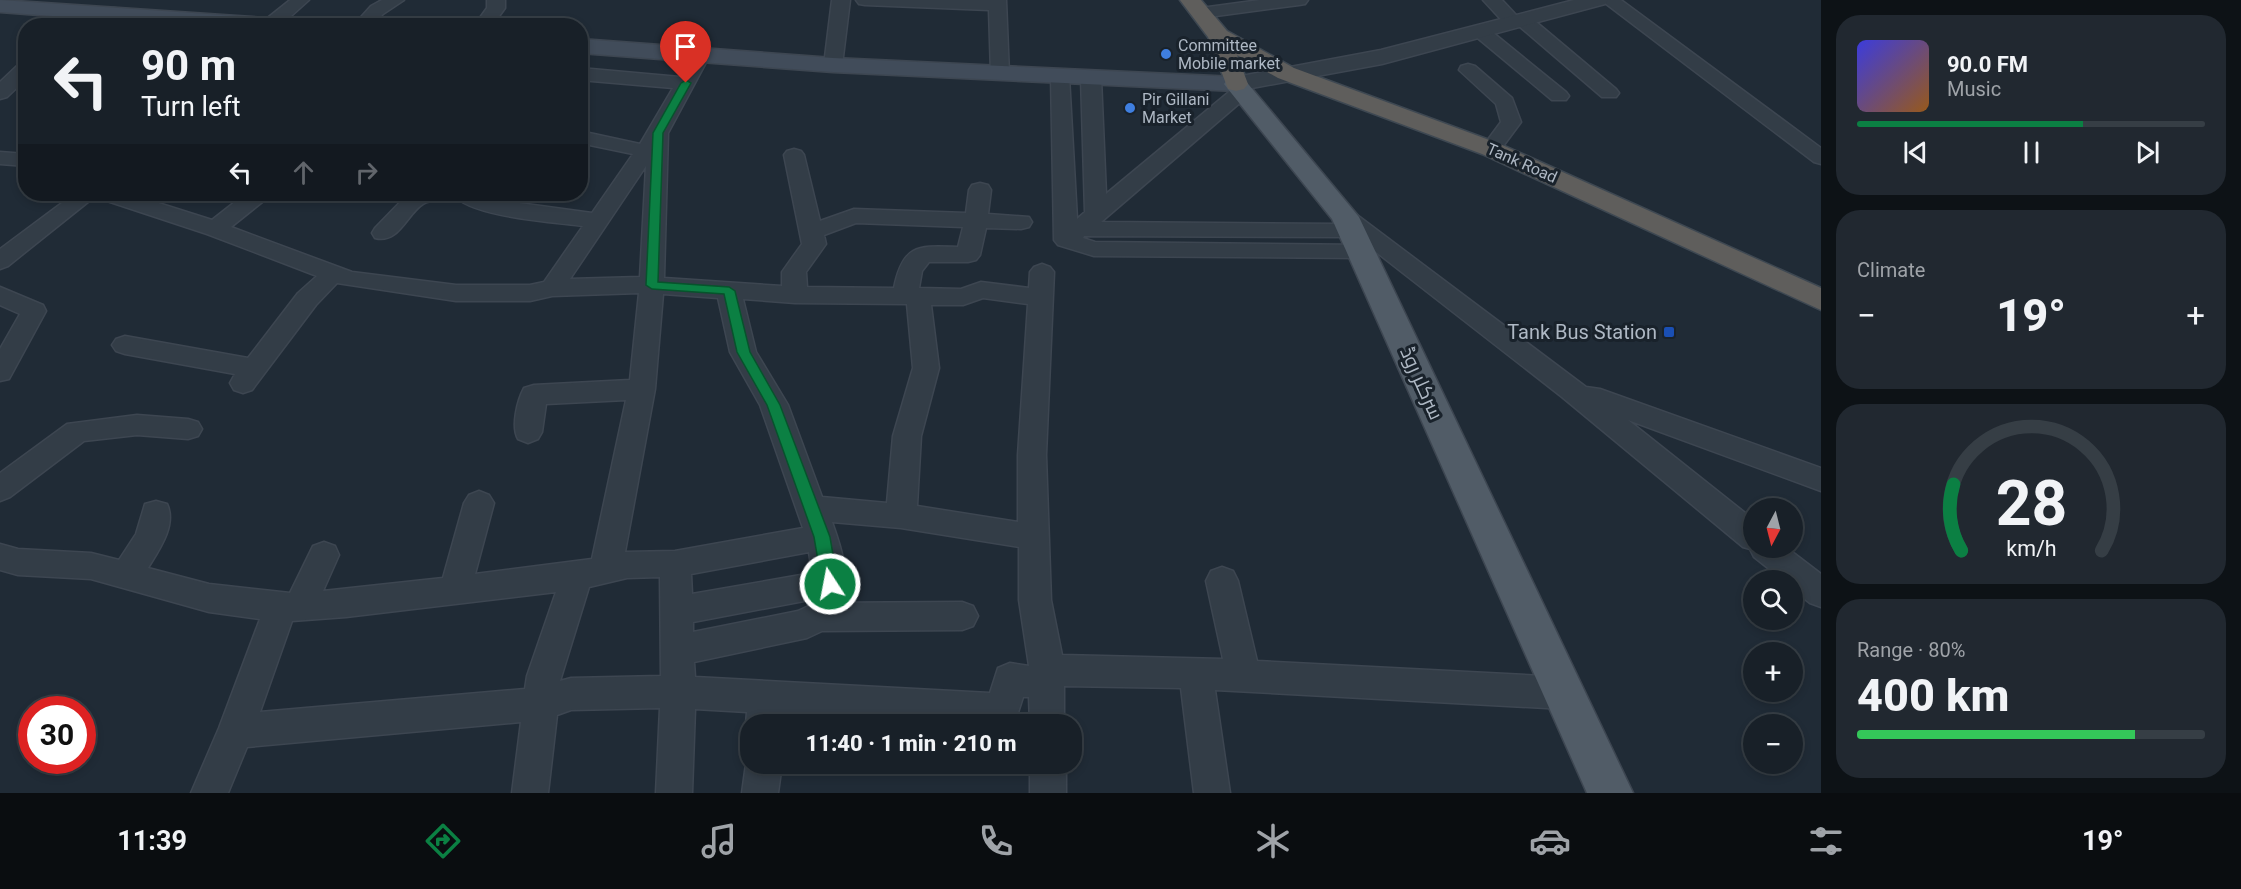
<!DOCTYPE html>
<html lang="en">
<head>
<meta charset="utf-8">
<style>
  body { margin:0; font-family:Roboto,Cairo,sans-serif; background:#212830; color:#f1f3f6; height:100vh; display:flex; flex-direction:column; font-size:22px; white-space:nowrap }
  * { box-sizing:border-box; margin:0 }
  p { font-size:20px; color:#9fa3a8 }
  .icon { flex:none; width:33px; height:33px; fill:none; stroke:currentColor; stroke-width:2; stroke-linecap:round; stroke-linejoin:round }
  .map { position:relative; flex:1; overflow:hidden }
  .panel { display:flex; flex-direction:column; gap:15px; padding:15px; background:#0d1216; width:420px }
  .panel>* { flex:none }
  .top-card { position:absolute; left:18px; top:18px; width:570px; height:183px; border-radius:24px; box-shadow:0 3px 9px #0003,0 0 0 2px #363e45; background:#182028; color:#f1f3f6; overflow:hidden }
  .needle { width:39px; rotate:187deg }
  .buttons { position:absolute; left:1743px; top:498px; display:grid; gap:12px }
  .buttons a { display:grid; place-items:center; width:60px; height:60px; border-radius:50%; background:#182028; box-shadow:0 3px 9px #0003,0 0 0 2px #363e45; font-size:30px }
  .speed { position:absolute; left:18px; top:696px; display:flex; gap:12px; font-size:30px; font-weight:700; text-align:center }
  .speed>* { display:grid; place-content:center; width:78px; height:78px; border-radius:50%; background:#182028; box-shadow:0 3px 9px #0003,0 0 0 2px #363e45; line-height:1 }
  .speed .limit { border:9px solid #d22; background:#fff; color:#111 }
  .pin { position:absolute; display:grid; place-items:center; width:51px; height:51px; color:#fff; margin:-62px -26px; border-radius:50% 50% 50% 0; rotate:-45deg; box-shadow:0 0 6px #0007 }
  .pin .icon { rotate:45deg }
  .me { position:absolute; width:66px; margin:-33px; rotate:349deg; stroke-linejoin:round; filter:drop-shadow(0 0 4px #0008) }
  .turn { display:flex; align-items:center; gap:21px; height:126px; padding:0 24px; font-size:27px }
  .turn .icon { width:78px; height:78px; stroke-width:2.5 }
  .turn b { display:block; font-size:42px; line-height:51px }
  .lanes { display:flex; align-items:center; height:57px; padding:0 24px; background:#0003; justify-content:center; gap:30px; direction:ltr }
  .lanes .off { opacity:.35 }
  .big { font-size:45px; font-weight:800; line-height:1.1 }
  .panel .widget { flex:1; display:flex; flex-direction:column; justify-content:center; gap:9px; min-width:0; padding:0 21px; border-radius:24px; background:#212830 }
  .panel .dial { align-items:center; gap:0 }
  .dial svg { height:156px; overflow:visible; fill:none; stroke:#363e45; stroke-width:7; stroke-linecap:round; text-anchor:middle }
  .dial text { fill:#f1f3f6; stroke:none }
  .song { display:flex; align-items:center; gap:18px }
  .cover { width:72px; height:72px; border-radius:9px; background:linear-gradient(135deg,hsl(240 70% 55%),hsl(30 70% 35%)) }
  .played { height:6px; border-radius:3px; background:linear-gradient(90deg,#0b8043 65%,#363e45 65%) }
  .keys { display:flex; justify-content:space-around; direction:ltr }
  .heat { display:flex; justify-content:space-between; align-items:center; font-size:33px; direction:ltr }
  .charge { height:9px; border-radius:4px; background:linear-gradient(90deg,#34c759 80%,#363e45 0) }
  .trip { position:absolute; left:740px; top:714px; width:342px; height:60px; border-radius:24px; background:#182028; box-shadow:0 3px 9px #0003,0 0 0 2px #363e45; font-weight:800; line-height:60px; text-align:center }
  .tabs { display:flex; height:96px; justify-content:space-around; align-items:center; background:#0a0d10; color:#9fa3a8 }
  .tabs .icon { width:42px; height:42px }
  .tabs .current { color:#0b8043 }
  .tabs b { font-size:27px; color:#f1f3f6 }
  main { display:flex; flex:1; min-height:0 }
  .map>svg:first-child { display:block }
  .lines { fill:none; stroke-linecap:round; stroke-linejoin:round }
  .minor-casing { stroke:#3d4651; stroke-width:3 }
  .tertiary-casing { stroke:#3d4651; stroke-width:3 }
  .secondary-casing { stroke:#3d4651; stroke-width:3 }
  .primary-casing { stroke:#3d4651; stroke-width:3 }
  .trunk-casing { stroke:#3e4852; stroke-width:3 }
  .minor { fill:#333d47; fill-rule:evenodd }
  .tertiary { fill:#333d47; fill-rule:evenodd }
  .secondary { fill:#414c5a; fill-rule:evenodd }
  .primary { fill:#515c67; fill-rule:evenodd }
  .trunk { fill:#5f5e5c; fill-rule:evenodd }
  .route { fill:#0b8043; stroke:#07532c; stroke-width:1.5 }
  .shop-dot { fill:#3f7fe0; stroke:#19222b; stroke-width:2 }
  .transit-dot { fill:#1a4fb4; stroke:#19222b; stroke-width:2 }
  .labels { text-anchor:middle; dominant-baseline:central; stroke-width:6; stroke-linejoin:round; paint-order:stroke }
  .far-poi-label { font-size:16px; fill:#aeb8c4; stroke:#19222b; text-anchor:start }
  .far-street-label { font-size:16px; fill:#aeb8c4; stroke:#19222b }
  .poi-label { font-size:20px; fill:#aeb8c4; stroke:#19222b; text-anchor:end }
  .street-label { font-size:20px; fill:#aeb8c4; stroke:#19222b }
</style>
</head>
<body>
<main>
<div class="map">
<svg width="1821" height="793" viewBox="0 0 1821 793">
  <rect width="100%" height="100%" fill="#202b36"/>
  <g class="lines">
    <defs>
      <path id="minor" d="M290,0H309L280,26H263L265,20Z
        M382,0H404L383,14L372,26H353L371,6Z
        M487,0H505V8L492,26H474L487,8Z
        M832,0H850L842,65L840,69H826L824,65Z
        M856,0H1006L1009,74L1007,78H993L991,74L989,10L865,5L859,4Z
        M1260,0H1308L1305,4L1299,5L1201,18L1195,17L1192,13L1195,9L1201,8Z
        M1483,0H1502L1517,16H1529L1616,89L1619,93L1616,97H1602L1519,26H1507Z
        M1601,0H1621L1821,148V164L1814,162Z
        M114,8L120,9L123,13L109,26H88L108,9Z
        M1480,26L1486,27L1566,92L1569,96L1566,100H1552L1474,35L1471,31L1474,27Z
        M701,49L708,51L710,55L668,133L664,278L782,286V272L802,244L784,155L787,151L794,149L801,151L804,155L820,221L854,209L966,213L969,190L972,185L980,183L988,185L991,190L988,214L1029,217L1032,222L1029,227L1021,229L986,228L980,255L976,260L968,262H929L922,271L919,288L961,289L981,282L1029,288L1030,272L1034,267L1042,264L1050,267L1054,272L1046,455L1051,600L1062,655L1223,659L1206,581L1211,571L1222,567L1233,571L1238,581L1257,661L1564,677L1576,682L1581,693L1576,704L1564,709L1215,690L1230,793H1194L1181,688L1064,686V724H1030L1029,697H1023L1015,722L1008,724H969L781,714V724H750V732L746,724L747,712L695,709L692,793H656L660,708L571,710L557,715L548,793H512L521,722L247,747L228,793H191L219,728L260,619L209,612L91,579L18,575L0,570V544L18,549L91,553L119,560L136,534L145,504L156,501L167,504C177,525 159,550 148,568L209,584L290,593L313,546L324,542L335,546L339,555L323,591L443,578L464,503L469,495L479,491L489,495L494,503L475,574L592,559L626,400L546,404L542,432L538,439L528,443L518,439C511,427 517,401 524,388L534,385L630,380L639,293L552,296L530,301H456L337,283L316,305L252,390L243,393L234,390L230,383L235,374L125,354L116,351L112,345L116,339L125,336L248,358L298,293L317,276L207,234L101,199L98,194H130L212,220L245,194H269L266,199L231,227L352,272L456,285H530L544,282L583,226C554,222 469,217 453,194H479L489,199L592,213L633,154L580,143V131L640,144L673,88L580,80V68L680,77L694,51ZM646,166L640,277L570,279ZM856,223L963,227L958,247C919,246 903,243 894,288L807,287L806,272L826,244L824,235ZM663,294L718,298L730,352L760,405L803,528L675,551L625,552L655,389ZM983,298L1028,304L1018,455V522L917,506L921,436L939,368L931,305H963ZM743,299L795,303L907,304L913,368L893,436L887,503L822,497L788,405L756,352ZM832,522L901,528L1019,547V600L1029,666L1010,663L998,668L990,693L695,677L694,662L807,638L822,631L962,630L973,626L978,616L973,606L962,602L815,603L798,611L693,632V622L841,594C851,574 839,542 832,522ZM809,552L812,573L692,594L691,574ZM660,577L661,676L571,678L560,681L589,587L627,578ZM556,592L527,676L525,689L260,712L292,621L346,617Z
        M26,62V79L7,97L0,99V82L19,64Z
        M1468,64L1475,66L1512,98L1521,122L1498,153L1491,155L1484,153L1481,149L1501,122L1496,104L1459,70L1461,66Z
        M1060,70L1067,72L1069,76L1077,219L1085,212L1081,78L1084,74H1098L1101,78L1106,194L1235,87H1249L1252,91L1249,95L1101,222L1340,224L1334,217L1337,212L1345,210L1353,212L1586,387L1600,389L1821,468V491L1628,420L1754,520V548H1787L1821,574V607L1810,603L1792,589V580H1783L1754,557L1750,549L1743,547L1562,397L1371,248L1373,251L1369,256L1361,258L1094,256L1058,245L1054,240L1051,76L1053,72ZM1084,236L1356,237L1367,245L1095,242L1083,238Z
        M0,152L26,154V166L0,164Z
        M74,194H98L8,266L0,269V249Z
        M408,194H450L447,199C440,200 429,200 423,204C406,215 399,244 375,238L372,233L375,228Z
        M0,287L43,305L46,311L9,379L0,381V349L20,314L0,305Z
        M137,415L188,419L198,422L202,429L198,436L188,439L137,435L84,441L10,497L0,501V473L67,424Z
        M750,754V764H782L778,793H742L746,764Z
        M1030,764H1066V793H1030Z"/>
      <path id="tertiary" d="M1574,0H1608L1605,4L1382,64L1236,91L1228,89L1224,84L1228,79L1236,77L1381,50Z"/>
      <path id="secondary" d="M0,0L280,19L288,21L291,26H183L0,12Z
        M580,39L833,58L1236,77L1244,79L1248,84L1244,89L1236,91L833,72L580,53Z"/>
      <path id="primary" d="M1236,77L1244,79L1359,217L1633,793H1587L1332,219L1224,84L1228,79Z"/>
      <path id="trunk" d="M1180,0H1201L1227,31L1294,68L1500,144L1821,288V310L1482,154L1278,78L1237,55L1248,84L1244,89L1236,91L1228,89L1208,37Z"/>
    </defs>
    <use href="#minor" class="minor-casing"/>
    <use href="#tertiary" class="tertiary-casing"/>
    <use href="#secondary" class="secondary-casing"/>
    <use href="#primary" class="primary-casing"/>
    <use href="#trunk" class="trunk-casing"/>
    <use href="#minor" class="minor"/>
    <use href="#tertiary" class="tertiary"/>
    <use href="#secondary" class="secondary"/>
    <use href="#primary" class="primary"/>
    <use href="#trunk" class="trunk"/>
  </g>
  <path class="route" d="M686,80L691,83L663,133L658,282L729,287L735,291L750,352L780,405L830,537L838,584L836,589L830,591L825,589L822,584L814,537L767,405L737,352L724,294L652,289L646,285L653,133L681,83Z"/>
  <g class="shop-dot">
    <circle cx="1166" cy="54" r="6"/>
    <circle cx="1130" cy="108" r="6"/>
  </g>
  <rect class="transit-dot" x="1663" y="326" width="12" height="12" rx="3"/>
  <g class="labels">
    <g class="far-poi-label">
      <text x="1178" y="45">Committee<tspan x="1178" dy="18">Mobile market</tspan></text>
      <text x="1142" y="99">Pir Gillani<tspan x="1142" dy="18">Market</tspan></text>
    </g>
    <g class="far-street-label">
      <text transform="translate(1522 163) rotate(24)">Tank Road</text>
    </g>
    <g class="poi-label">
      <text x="1657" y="332">Tank Bus Station</text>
    </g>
    <g class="street-label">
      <text transform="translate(1422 383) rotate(66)">سرکلر روڈ</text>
    </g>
  </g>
</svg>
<div class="buttons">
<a><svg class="needle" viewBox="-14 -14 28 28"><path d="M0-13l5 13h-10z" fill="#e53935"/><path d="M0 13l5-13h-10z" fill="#9fa3a8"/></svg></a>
<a><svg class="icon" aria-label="search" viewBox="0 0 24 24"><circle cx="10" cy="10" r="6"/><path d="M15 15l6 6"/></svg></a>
<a>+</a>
<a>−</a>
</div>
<div class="speed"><div class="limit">30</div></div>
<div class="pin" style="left:686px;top:83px;background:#d93025"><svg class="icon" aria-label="arrive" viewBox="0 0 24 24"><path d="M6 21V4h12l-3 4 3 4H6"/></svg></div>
<svg class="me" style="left:830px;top:584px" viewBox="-20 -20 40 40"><circle r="17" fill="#0b8043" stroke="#fff" stroke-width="3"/><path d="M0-11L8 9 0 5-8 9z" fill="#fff"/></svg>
<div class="trip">11:40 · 1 min · 210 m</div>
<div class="top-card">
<div class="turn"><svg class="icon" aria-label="left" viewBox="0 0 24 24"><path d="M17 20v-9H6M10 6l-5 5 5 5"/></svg><div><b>90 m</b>Turn left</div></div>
<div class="lanes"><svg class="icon" aria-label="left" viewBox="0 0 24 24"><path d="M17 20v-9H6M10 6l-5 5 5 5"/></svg><svg class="icon off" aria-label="ahead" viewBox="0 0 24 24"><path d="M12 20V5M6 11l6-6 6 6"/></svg><svg class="icon off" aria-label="right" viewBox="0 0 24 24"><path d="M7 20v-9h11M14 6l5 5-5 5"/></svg></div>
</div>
</div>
<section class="panel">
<div class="widget">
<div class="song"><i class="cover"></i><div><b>90.0 FM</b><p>Music</p></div></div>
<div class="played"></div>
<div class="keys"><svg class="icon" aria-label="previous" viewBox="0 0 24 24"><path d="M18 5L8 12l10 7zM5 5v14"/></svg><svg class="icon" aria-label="pause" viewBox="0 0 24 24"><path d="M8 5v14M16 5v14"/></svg><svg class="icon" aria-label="next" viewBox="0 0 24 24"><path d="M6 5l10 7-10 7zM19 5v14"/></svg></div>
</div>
<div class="widget"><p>Climate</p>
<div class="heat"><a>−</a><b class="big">19°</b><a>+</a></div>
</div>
<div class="widget dial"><svg viewBox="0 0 100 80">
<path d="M14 69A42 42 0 1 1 86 69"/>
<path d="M14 69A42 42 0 0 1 10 35" stroke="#0b8043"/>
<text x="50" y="56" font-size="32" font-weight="700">28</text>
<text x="50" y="72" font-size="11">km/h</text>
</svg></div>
<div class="widget"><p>Range · 80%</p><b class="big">400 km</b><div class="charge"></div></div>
</section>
</main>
<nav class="tabs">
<b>11:39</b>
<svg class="icon current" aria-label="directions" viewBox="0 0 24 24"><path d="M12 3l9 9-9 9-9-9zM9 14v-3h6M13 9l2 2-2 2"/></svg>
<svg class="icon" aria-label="music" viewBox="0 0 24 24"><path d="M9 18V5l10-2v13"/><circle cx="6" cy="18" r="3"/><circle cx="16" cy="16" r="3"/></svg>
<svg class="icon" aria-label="phone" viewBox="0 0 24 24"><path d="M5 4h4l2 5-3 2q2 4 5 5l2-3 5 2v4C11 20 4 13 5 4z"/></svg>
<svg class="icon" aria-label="climate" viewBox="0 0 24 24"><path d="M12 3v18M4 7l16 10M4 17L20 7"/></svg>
<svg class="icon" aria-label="car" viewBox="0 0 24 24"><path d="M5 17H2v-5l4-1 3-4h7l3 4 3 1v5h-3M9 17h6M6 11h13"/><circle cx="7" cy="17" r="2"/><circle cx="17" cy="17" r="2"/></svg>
<svg class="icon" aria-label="filters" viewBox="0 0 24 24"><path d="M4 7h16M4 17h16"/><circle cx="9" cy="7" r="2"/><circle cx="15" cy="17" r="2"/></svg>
<b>19°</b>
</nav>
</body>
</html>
